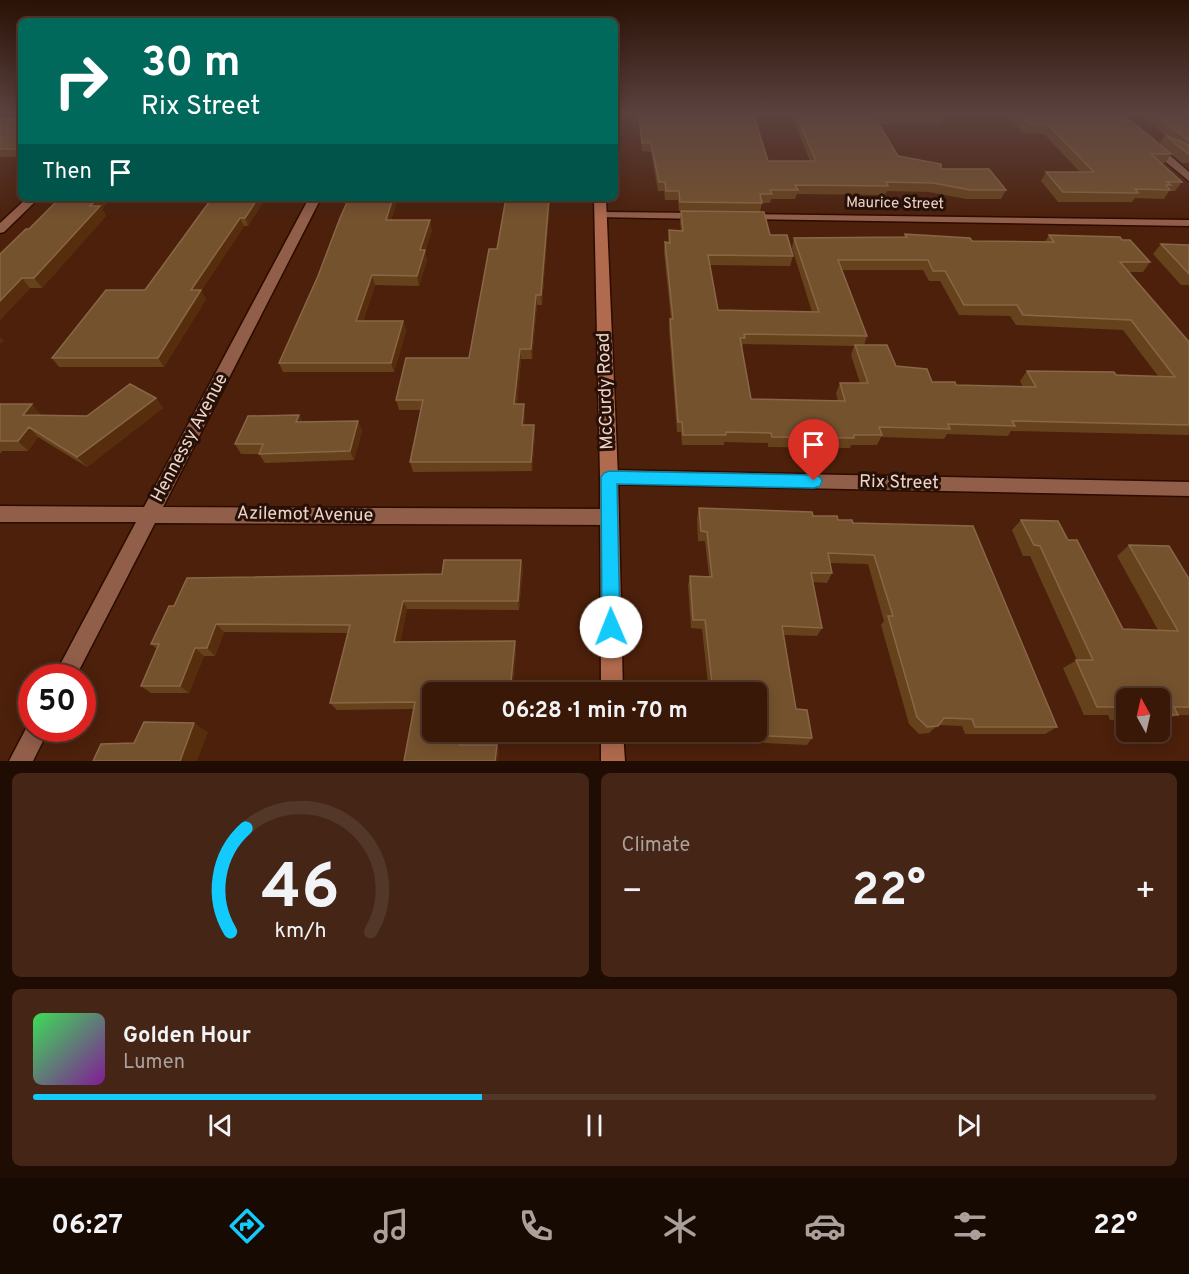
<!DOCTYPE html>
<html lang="en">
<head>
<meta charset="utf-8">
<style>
  body { margin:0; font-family:Overpass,sans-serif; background:#442516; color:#f1f3f6; height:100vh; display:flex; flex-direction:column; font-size:22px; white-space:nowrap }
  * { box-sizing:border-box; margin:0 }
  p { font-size:20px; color:#aba09c }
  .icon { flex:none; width:33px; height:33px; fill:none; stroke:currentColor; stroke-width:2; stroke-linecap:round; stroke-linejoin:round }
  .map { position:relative; height:761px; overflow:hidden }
  .side { display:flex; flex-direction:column; gap:12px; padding:12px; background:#1f0d04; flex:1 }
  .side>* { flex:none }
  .top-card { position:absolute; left:18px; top:18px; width:600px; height:183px; border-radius:9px; box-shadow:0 3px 15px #0003,0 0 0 2px #533729; background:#00695c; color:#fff; overflow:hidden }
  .needle { width:39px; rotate:352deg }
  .tools { position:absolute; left:1116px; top:688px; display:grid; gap:12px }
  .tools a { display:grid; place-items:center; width:54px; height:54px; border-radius:9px; background:#391808; box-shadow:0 3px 15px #0003,0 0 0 2px #533729; font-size:30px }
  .speed { position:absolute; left:18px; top:664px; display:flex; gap:12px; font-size:30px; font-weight:700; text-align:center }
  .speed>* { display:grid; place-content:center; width:78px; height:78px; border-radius:50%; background:#391808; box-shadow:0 3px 15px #0003,0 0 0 2px #533729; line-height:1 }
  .speed .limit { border:9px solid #d22; background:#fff; color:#111 }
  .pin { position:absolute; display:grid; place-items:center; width:51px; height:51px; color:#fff; margin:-62px -26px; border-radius:50% 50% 50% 0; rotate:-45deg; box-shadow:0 0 6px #0007 }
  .pin .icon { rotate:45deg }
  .me { position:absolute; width:66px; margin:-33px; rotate:359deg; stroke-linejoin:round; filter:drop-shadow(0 0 4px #0008) }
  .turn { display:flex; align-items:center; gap:21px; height:126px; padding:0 24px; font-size:27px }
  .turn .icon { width:78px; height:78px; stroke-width:2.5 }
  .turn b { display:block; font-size:42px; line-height:51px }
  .then { display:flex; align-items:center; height:57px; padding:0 24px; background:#0003; gap:12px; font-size:22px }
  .big { font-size:45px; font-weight:700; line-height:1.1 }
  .side .tile { flex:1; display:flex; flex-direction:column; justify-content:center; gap:9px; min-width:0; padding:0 21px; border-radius:9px; background:#442516 }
  .side .dial { align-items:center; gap:0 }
  .dial svg { height:156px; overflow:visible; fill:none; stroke:#533729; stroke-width:7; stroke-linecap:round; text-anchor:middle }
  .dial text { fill:#f1f3f6; stroke:none }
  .song { display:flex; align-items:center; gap:18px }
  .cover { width:72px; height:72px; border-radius:9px; background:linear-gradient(135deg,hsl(130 70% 55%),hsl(290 70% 35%)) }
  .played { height:6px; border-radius:3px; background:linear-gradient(90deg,#12cafb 40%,#533729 40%) }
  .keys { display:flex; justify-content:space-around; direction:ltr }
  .heat { display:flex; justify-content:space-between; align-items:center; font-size:33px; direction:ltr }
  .side .tiles { flex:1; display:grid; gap:12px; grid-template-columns:1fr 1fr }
  .tile:last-child { grid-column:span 2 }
  .trip { position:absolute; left:422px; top:682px; width:345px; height:60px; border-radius:9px; background:#391808; box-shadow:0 3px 15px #0003,0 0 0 2px #533729; font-weight:700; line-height:60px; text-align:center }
  .tabs { display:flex; height:96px; justify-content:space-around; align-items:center; background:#170a03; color:#aba09c }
  .tabs .icon { width:42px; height:42px }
  .tabs .current { color:#12cafb }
  .tabs b { font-size:27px; color:#f1f3f6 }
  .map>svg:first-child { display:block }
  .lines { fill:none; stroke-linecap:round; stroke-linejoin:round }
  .minor-casing { stroke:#2c0b00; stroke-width:3 }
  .secondary-casing { stroke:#2c0b00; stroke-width:3 }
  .minor { fill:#915e49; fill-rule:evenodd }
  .secondary { fill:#b06a4d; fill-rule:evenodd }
  .wall { fill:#66421c; fill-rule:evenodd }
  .shaded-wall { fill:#562e0d }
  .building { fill:#75522e; stroke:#896646; stroke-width:1.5; fill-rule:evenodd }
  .route { fill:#12cafb; stroke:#0c83a3; stroke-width:1.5 }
  .labels { text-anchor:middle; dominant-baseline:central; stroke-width:6; stroke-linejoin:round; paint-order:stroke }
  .far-street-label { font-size:15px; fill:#f1d4c8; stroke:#251108 }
  .street-label { font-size:18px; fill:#f1d4c8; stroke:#251108 }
</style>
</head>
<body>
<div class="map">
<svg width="1189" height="761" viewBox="0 0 1189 761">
  <rect width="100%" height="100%" fill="#4c200b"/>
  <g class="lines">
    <defs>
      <path id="minor" d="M1149,144H1157L1189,172V181L1149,148Z
        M27,198H39L4,232L0,233V223Z
        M309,198H321L163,507L610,509L616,511L619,517L616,523L610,525L155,523L75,678H53L136,522H0V506L144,507Z
        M601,212L700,213L706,216L700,219L597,217L595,215Z
        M745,214L1189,220V226L741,219V215Z
        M609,470L1189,482V496L609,484L603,482L600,477L603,472Z
        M30,721L32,729H49L33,761H9Z"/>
      <path id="secondary" d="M594,198H606L618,477L623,693H601L600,477Z
        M601,732H623L625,761H601Z"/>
    </defs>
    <use href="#minor" class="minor-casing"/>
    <use href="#secondary" class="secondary-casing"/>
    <use href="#minor" class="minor"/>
    <use href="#secondary" class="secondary"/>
  </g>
  <path class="wall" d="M638,113H753L768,161H810L790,113H945L941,124H879L898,156L941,169L1006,190L1001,199H966L929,192L887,191L885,195L797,194L795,199H771L770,203H762L760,212L770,235L793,256L790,266L710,265L718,310L812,312L792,248L794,238L904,237L905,234L972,241L1045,242L1049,235L1122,240L1150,262L1143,272H1129L1189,342V435L1011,431L1008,436L947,434L944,439L881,437L877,445H851L850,448L768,447V443L724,442V445H682L681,432H677L669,329L670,319H671L664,252L665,242L668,243L669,230L681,231L680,221L681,211H679L678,200H665L664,191H658L651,152L642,151ZM842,270H923L929,281H940L959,315L1010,316L1016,325L1123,330L1158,376L1027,371L1020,381L1023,387L956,385L932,382L896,366L864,345L867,336ZM743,344L854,346L851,355L860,383H840L836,393L838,401L751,399L742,348Z
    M1006,113H1112L1171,154L1165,163H1161L1182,182L1175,191H1169L1164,199L1135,198L1132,202H1058L1041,181L1046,172H1080L1044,134L1023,133Z
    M1139,113H1189V163H1182L1159,144L1165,135L1166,136Z
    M21,115V157H0V119H15Z
    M60,198H112L102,209L106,216L42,288H30L0,320V254L29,229Z
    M266,198L248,226H244L201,291L206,299L164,367H59L52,358L145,290Z
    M398,198L391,220L432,230L425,251L427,260L419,286L375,285L363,321H403L406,331L394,372H283L279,363L318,276Z
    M550,198L542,305H537L532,359H521L517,404L525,414L524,425H534L535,435L532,471L413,472L410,462L421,410H399L396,400L469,358L497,249Z
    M1161,244L1189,245V285H1181L1153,254Z
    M156,398L163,408L87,467L38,437L28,451H2L0,454V404L41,414L40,415L87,416Z
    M299,415L302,421H358L362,431L354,460L265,463L259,454H241L235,444Z
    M699,508L813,516L838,520L853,523L1057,727L1045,734H965L962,726L938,725L929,733L919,734L909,724L881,625L884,621L868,564L830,563L832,573L827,583L813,582L822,628L817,636L784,635L796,709L812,738L807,745L764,743L762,733H744L756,732V693H709L702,629L691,628L688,585L690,576H709L705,541H698L697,518Z
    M1021,520L1068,540L1123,629L1158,630L1117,556L1129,545L1189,579V715H1177L1162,722H1160V699H1126V721L1110,720L1108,715H1084L1063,668L1077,660L1030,556H1023L1012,530Z
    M521,560L523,569L519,610L407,609L400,642L515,641L516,649L513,693H432V732H466L464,745L499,751L404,761L414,709L337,710L330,703L348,633L224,632L215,656H204L189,693H151L141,686L157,649L151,644L174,606L442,574Z"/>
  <path class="shaded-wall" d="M98,198H112L102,209L106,216L42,288L34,278L90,206Z
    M258,198H266L248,226L245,218Z
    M393,198H398L388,230L386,220Z
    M549,198H550L542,305L541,295Z
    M240,218L244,226L201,291L206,299L164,367L158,358L191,290Z
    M430,220L432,230L425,251L427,260L419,286L417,276L420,250Z
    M372,275L375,285L359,331L356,321Z
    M22,278L30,288L0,320V301Z
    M536,295L537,305L532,359L531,349Z
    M403,321L406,331L394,372L391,363Z
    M0,337L4,341L0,344Z
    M520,349L521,359L516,414L514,404Z
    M156,398L163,408L87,467L77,457Z
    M32,404L41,414L33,425L23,415Z
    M524,404L525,414L523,435L522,425Z
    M299,415L304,425L296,422Z
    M358,421L362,431L354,460L350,451Z
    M534,425L535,435L532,471L531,462Z
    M29,427L38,437L28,451L18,441Z
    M521,560L523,569L519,610L518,601Z
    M403,601L407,609L399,650L394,642Z
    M216,624L224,632L215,656L207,648Z
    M515,641L516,649L513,693H511Z
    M195,648L204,656L189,693L180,686Z
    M194,723L208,732L197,761H180Z
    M462,732H466L464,751L460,745Z
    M497,745L499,751L498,761H495Z"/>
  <path class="building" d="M639,113H753L768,161H816L795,113H945L944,116H874L898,156L941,164V169H989L1006,190H970L933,183L886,182L888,186L795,185L798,190H770L772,194H760L762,203L680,202L679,191H666L665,182H659L651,143H642Z
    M1018,113H1112L1131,121L1171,154H1151L1182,182H1167L1171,185H1166L1170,190L1135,189L1138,193L1063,192L1046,172H1094L1048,125L1028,124Z
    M1154,113H1189V141Z
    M21,115V147L19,149H0V119H15Z
    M1165,135L1189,145V154H1188Z
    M60,198H98L90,206H100L34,278H22L0,301V254L26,229H29Z
    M212,198H258L245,218H240L191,290H201L158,358H52L106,290H145Z
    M349,198H393L386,220H430L420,250H425L417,276L372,275L356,321H403L391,363H279L318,276L340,218Z
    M506,198H549L541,295H536L531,349H520L514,404H524L522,425H534L531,462H410L423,400H396L406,358H469L489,249H497Z
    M681,211L764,212L770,235H787L793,256L708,255L718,310L819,312L794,238L907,237L905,234L970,238L972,241L1054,242L1049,235L1120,237L1122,240H1130L1150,262H1120L1189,342V425L1012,421L1015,426L948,424L950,429L879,427L882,435H854V438L772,437L771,433L726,432V435H683L682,422H678L670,319H673L665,242L670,243L669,230L683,231ZM838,260H928L933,271H945L964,305H1017L1023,315L1131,320L1175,377L1116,375L1114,372L1027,371L1036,387L956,385L955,382H932L927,369L896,366L887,345H855L868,383H840L845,401L751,399L740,338H745L744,334L867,336Z
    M1161,244L1189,245V274Z
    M130,384L156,398L77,457L29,427L18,441H0V404H32L23,415L87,416Z
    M299,415L296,422L358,421L350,451L259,454L263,444H235L248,416Z
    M699,508L812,512L813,516H837L838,520H852L853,523L973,526L1057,727H975L972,719L944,718L938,726L927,727L917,717L888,616H893L874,555L828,553L832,573H811L822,628L782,626L796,709L807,710L812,738L768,736L767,726H756V693L713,692L705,620H693L690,576L712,577L707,532L701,531Z
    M1021,520L1058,521L1068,540H1077L1123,629L1178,631L1129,545L1169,546L1189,579V707H1174L1178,715L1160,714V699H1126V713H1124L1122,707H1097L1076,660H1093L1040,546L1034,545Z
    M444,560H521L518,601H403L394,642L515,641L510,691H468L467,693H432V732H462L460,745H497L495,761H404L415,702L330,703L350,625L216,624L207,648H195L180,686H141L159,644H151L169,606H174L187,578L442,574Z
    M144,722L194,723L180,761H93L101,744L134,743Z"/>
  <linearGradient id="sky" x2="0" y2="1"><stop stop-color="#2a1206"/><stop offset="0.52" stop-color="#5b423f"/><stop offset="1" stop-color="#5b423f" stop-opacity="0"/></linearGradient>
  <rect width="1189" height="219" fill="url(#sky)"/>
  <path class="route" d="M609,471L814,475L820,477L822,481L820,486L814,488L617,484L620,627L618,634L611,636L605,634L602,627L601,477L604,473Z"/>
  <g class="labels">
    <g class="far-street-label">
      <text transform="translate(895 204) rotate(1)">Maurice Street</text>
    </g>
    <g class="street-label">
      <text transform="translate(606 391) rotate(-92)">McCurdy Road</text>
      <text transform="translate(190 438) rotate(-62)">Hennessy Avenue</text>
      <text transform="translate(899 483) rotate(1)">Rix Street</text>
      <text transform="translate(305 515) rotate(1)">Azilemot Avenue</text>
    </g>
  </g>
</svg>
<div class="tools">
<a><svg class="needle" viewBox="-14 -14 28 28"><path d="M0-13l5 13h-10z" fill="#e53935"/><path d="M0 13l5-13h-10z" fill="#aba09c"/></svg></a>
</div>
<div class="speed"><div class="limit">50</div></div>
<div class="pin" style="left:814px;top:481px;background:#d93025"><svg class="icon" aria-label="arrive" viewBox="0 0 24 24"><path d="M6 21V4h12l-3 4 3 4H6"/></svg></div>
<svg class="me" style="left:611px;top:627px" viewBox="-20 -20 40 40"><circle r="19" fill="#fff"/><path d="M0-13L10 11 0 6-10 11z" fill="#12cafb"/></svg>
<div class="trip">06:28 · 1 min · 70 m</div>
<div class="top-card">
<div class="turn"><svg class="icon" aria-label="right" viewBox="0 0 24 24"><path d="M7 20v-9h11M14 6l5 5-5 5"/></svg><div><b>30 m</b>Rix Street</div></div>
<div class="then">Then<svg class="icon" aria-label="arrive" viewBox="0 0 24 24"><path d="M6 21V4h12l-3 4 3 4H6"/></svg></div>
</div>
</div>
<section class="side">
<div class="tiles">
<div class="tile dial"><svg viewBox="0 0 100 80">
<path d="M14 69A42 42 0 1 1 86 69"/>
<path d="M14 69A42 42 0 0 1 22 16" stroke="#12cafb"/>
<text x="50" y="56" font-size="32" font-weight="700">46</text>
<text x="50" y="72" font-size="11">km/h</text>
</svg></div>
<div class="tile"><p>Climate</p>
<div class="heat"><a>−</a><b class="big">22°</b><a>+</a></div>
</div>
<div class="tile">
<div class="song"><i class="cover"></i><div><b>Golden Hour</b><p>Lumen</p></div></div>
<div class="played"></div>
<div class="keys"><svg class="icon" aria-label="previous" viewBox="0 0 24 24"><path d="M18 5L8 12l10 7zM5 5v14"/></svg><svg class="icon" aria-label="pause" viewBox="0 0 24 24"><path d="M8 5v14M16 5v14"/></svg><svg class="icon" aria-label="next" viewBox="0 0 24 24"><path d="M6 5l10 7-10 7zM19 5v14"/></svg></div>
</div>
</div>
</section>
<nav class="tabs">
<b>06:27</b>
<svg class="icon current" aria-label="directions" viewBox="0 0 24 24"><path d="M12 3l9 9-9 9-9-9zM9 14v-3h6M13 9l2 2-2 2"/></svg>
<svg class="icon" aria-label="music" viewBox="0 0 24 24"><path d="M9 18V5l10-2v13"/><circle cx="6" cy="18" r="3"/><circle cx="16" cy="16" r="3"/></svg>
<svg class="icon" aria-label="phone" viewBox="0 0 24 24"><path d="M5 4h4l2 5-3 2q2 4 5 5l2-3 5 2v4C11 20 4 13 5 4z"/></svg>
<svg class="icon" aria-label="climate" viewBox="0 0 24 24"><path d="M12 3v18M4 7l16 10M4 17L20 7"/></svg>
<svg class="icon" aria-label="car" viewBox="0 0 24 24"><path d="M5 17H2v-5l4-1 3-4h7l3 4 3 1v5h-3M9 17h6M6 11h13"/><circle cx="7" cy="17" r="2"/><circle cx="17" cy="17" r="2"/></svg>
<svg class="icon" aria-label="filters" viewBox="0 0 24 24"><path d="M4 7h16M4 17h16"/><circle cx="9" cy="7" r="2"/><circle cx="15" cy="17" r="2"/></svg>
<b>22°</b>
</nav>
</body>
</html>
